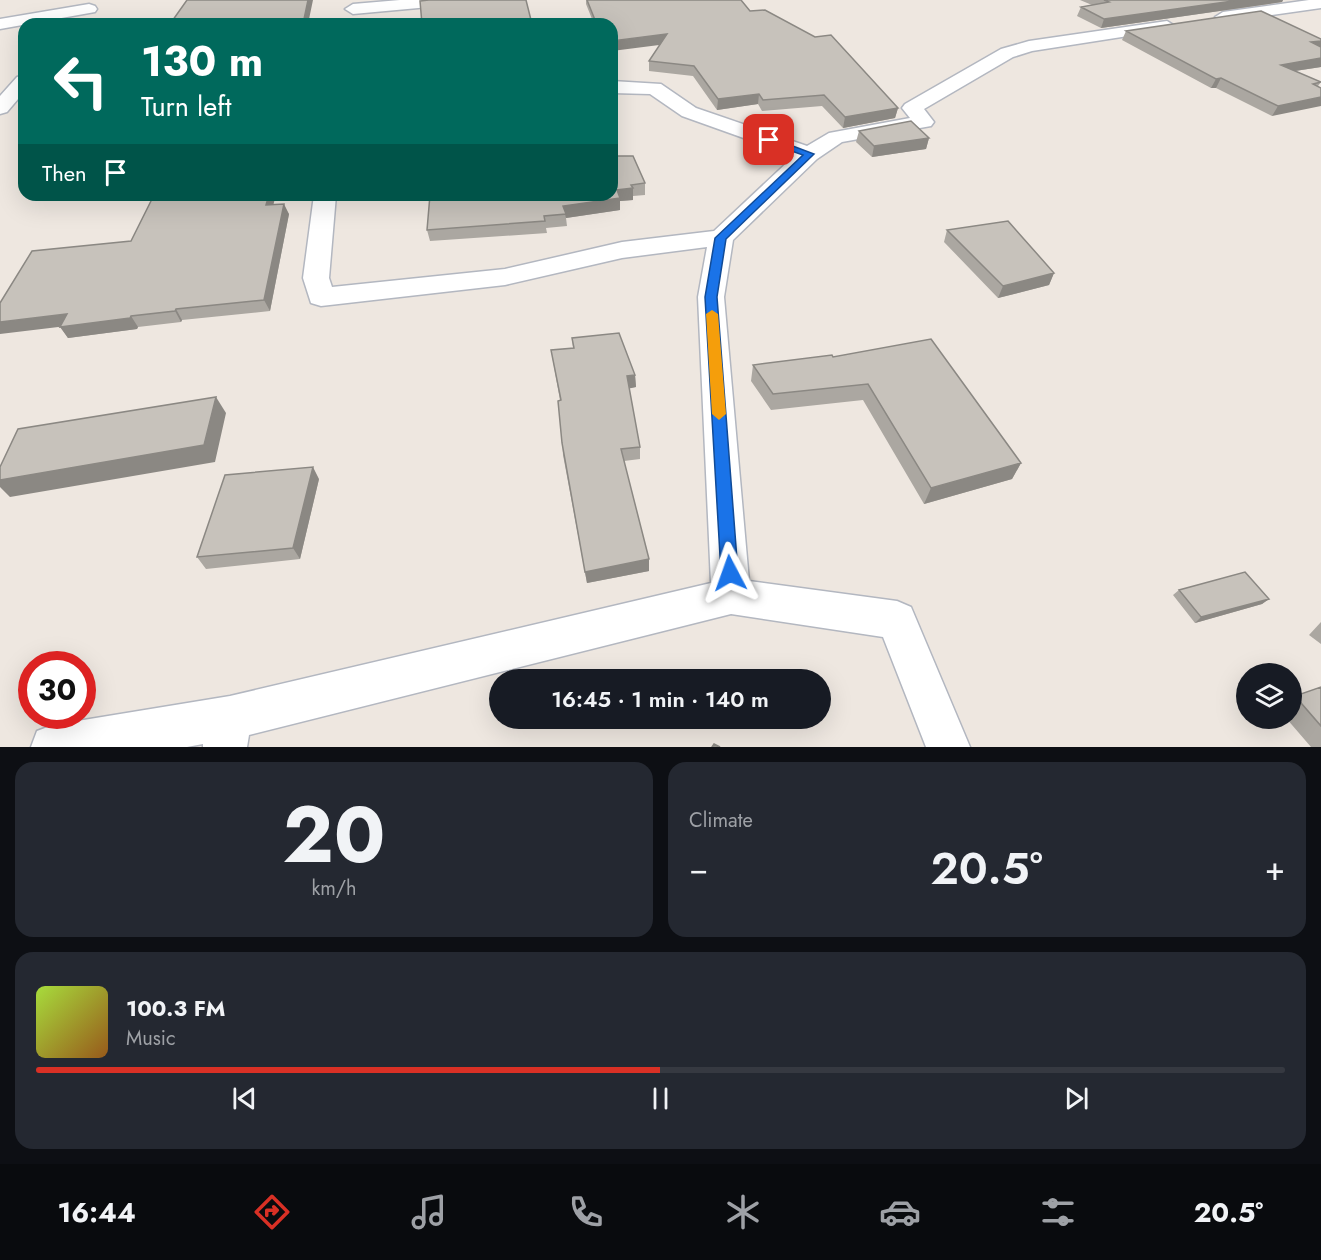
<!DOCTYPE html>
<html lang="en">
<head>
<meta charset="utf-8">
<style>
  body { margin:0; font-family:Jost,sans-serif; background:#242831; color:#f1f3f6; height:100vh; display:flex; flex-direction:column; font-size:22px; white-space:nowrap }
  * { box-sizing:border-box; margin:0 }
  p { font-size:20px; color:#9ea1a6 }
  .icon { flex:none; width:33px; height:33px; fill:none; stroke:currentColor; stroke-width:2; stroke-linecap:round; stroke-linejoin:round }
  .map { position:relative; height:747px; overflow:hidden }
  .sheet { display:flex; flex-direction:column; gap:15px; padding:15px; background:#0d0f14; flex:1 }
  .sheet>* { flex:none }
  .hud { position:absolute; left:18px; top:18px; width:600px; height:183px; border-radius:18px; box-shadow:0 6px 24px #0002; background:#00695c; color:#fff; overflow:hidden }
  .buttons { position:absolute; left:1236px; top:663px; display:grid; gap:12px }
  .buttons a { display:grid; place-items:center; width:66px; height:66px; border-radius:50%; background:#171b24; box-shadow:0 6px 24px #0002; font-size:30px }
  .speed { position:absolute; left:18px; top:651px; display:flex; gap:12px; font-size:30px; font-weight:700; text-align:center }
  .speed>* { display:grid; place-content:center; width:78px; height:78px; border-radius:50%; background:#171b24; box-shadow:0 6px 24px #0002; line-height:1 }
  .speed .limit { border:9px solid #d22; background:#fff; color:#111 }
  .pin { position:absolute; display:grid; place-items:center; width:51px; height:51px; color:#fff; margin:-26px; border-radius:12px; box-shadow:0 3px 9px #0006 }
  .me { position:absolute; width:66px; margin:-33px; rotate:356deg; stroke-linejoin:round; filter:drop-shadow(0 0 4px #0008) }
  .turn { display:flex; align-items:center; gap:21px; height:126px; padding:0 24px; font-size:27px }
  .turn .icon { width:78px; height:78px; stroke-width:2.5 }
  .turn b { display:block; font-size:42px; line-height:51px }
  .then { display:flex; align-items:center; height:57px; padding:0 24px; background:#0003; gap:12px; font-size:22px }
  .big { font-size:45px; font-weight:600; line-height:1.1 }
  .sheet .tile { flex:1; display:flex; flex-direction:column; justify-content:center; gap:9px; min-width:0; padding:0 21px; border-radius:18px; background:#242831 }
  .sheet .dial { align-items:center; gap:0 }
  .dial b { font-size:78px; line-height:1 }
  .song { display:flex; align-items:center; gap:18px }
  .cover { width:72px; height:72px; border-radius:9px; background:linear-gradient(135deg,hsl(80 70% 55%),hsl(30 70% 35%)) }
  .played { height:6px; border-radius:3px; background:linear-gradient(90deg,#d93025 50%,#363941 50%) }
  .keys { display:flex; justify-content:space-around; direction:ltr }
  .heat { display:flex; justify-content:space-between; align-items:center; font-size:33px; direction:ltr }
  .sheet .tiles { flex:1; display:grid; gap:15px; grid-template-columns:1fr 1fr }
  .tile:last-child { grid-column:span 2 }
  .trip { position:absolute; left:489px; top:669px; width:342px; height:60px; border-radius:30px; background:#171b24; box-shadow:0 6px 24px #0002; font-weight:600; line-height:60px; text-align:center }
  .menu { display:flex; height:96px; justify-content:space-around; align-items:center; background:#090b0e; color:#9ea1a6 }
  .menu .icon { width:42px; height:42px }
  .menu .active { color:#d93025 }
  .menu b { font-size:27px; color:#f1f3f6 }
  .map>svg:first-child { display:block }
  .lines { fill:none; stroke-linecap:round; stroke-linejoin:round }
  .minor-casing { stroke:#b3b7c0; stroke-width:3 }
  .minor { fill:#fff; fill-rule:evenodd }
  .wall { fill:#aba7a1 }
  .shaded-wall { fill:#8b8883 }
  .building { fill:#c7c2bb; stroke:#8b8883; stroke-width:1.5 }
  .route { fill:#1a73e8; stroke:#114b97; stroke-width:1.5 }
  .slow { fill:#f59e0b }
</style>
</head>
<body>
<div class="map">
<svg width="1321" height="747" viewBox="0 0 1321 747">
  <rect width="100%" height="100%" fill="#eee7e0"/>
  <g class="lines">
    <defs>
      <path id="minor" d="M400,0H459L451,5L353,14L345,9L353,4Z
        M1309,0H1321V8L1223,22L1215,17L1223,12Z
        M89,4L95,6L97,9L95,12L0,29V19Z
        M1167,21L1175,26L1173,29L1032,51L1013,57L924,109L934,122L931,126L842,142L817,159L733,240L724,297L749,581L897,601L911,607L970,747H926L883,637L731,614L249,735L247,747H203V744L187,747H31L37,731L53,725L230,696L711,583L698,297L707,247L622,258L505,285L321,306L311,303L303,278L314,195H336L329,278L332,287L505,269L622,242L714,231L794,156L682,116L650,94L612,93V81L661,84L696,108L807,146L829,133L910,118L902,108L905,104L1001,49L1029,41Z
        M24,75V92L7,112L0,114V96L17,77Z"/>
    </defs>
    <use href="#minor" class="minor-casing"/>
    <use href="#minor" class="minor"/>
  </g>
  <path class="wall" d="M586,0H741L750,11L898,108L895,118L843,128L822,106L762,111L758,104L717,110L693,76L649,71V61L660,45L612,24H594L586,4Z
    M1080,0H1283L1282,2L1101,28L1077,16L1081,7L1092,5Z
    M1126,31L1321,39V67L1295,71L1321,82L1318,86L1272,116L1216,88H1211L1122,40Z
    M859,131L929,138L926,149L872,157L856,142Z
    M612,156L645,183V195L633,196V200L620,201V210L566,218L567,226L546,228L547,233L430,241L427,230Z
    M154,195H276L273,205L289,214L270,311L182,320L181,322L138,327L137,329L68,338L60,326L131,241Z
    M947,230L1054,273L1049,285L998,298L944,242Z
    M572,338L635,375L636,387L629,388L640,447V459L624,461L649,559V571L587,583L563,455L560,400L551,350L573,348Z
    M833,357L1021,463L1012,479L924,504L863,400L771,410L751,381L753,365Z
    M319,479L300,559L206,569L197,557Z
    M1179,590L1269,599L1262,604L1195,623L1173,595Z
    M1321,622V644L1309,635Z
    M1321,687V747H1311L1286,718H1292V698L1295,696Z"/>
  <path class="shaded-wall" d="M308,0H313L308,24H303Z
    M1240,0H1283L1282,2L1101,28L1104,19Z
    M667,34V44L612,51V41Z
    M1321,41V48L1311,42Z
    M1321,58V67L1275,74L1281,65Z
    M1221,78L1216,88H1211L1216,79Z
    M759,94L758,104L717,110L718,99Z
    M1321,97V106L1272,116L1278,106Z
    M898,108L895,118L843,128L845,117Z
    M929,138L926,149L872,157L874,146Z
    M633,188V200L620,201V210L566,218L563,206L617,190Z
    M269,195H276L270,216L266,205Z
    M284,204L289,214L270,311L264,300Z
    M1054,273L1049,285L998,298L1003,286Z
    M176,309L182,320L181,322L175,311Z
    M67,314L75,325L0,334V322Z
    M131,316L138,327L137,329L68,338L60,327Z
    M635,375L636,387L627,389V376Z
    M216,397L226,413L215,462L10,497L0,487V480Z
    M1021,463L1012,479L924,504L931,488Z
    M313,467L319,479L300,559L293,548Z
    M649,559V571L587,583L585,572Z
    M1269,599L1262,604L1195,623L1201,617Z"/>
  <path class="building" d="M187,0H308L303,24H170Z
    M429,0H526L532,24H422L420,1Z
    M587,0H741L750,11L765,10L815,37L831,35L898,108L845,117L824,95L763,100L759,94L718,99L694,66L649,61L667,34L612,41V24H599L595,20Z
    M1104,0H1240L1104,19L1081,7L1109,2Z
    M1261,11L1321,39V41L1311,42L1321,47V58L1281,65L1321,82L1313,84L1321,88V97L1278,106L1221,78L1216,79L1126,31Z
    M911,121L929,138L874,146L859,131Z
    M612,156H633L645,183L631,185L633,188L617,190L620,198L563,206L566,214L544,216L545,221L427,230L430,195H612Z
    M154,195H269L266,205L284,204L264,300L176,309L175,311L131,316L130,318L60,327L67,314L0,322V303L32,251L131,241Z
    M1008,221L1054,273L1003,286L947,230Z
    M619,333L635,375L627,376L640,447L621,449L649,559L585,572L562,443L558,401L561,400L551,350L574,348L572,338Z
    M931,339L1021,463L931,488L868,384L773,394L753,365L832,355L833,357Z
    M216,397L204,445L0,480V467L18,429Z
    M313,467L293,548L197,557L225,475Z
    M1245,572L1269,599L1201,617L1179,590Z
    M1321,687V726L1295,696Z
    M714,744L720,747H712Z"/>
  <path class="route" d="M769,137L814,154L726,239L717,297L738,573L736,578L730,581L724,578L721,573L705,297L715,238L803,155L766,142L765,140Z"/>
  <path class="slow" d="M712,310L718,314L726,414L719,420L712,414L706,314Z"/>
</svg>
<div class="buttons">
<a><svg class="icon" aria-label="layers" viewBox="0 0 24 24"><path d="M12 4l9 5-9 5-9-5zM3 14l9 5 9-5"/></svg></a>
</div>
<div class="speed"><div class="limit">30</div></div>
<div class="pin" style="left:769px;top:140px;background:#d93025"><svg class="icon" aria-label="arrive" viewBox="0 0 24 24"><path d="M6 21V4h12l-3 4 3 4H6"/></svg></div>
<svg class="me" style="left:730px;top:573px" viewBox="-20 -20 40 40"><path d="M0-17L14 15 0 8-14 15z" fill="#1a73e8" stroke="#fff" stroke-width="4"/></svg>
<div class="trip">16:45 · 1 min · 140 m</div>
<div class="hud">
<div class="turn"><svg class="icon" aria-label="left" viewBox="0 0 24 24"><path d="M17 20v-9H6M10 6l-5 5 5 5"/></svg><div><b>130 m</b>Turn left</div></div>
<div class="then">Then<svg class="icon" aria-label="arrive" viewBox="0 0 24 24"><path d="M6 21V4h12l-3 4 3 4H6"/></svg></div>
</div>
</div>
<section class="sheet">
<div class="tiles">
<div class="tile dial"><b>20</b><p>km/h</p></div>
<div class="tile"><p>Climate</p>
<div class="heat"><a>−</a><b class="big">20.5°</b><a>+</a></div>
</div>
<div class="tile">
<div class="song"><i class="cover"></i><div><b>100.3 FM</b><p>Music</p></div></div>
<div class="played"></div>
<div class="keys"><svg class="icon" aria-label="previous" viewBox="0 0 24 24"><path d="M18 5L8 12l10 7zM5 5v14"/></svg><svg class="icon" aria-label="pause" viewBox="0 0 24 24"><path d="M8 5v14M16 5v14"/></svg><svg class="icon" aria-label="next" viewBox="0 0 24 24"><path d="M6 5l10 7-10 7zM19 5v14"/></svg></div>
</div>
</div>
</section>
<nav class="menu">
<b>16:44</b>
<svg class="icon active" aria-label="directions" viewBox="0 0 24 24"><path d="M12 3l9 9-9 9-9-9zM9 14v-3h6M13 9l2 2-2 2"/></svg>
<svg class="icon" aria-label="music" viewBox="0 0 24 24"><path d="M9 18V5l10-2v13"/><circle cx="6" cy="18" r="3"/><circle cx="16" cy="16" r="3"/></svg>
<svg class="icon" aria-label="phone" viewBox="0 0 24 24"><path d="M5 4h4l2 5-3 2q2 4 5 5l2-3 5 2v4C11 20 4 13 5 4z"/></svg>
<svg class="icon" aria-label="climate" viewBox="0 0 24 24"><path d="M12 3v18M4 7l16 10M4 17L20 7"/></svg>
<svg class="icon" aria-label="car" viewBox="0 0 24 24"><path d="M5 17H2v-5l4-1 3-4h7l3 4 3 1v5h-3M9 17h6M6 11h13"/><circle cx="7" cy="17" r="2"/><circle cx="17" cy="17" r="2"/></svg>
<svg class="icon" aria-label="filters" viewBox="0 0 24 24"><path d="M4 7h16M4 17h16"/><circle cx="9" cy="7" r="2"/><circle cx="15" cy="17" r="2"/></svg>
<b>20.5°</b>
</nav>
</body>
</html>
